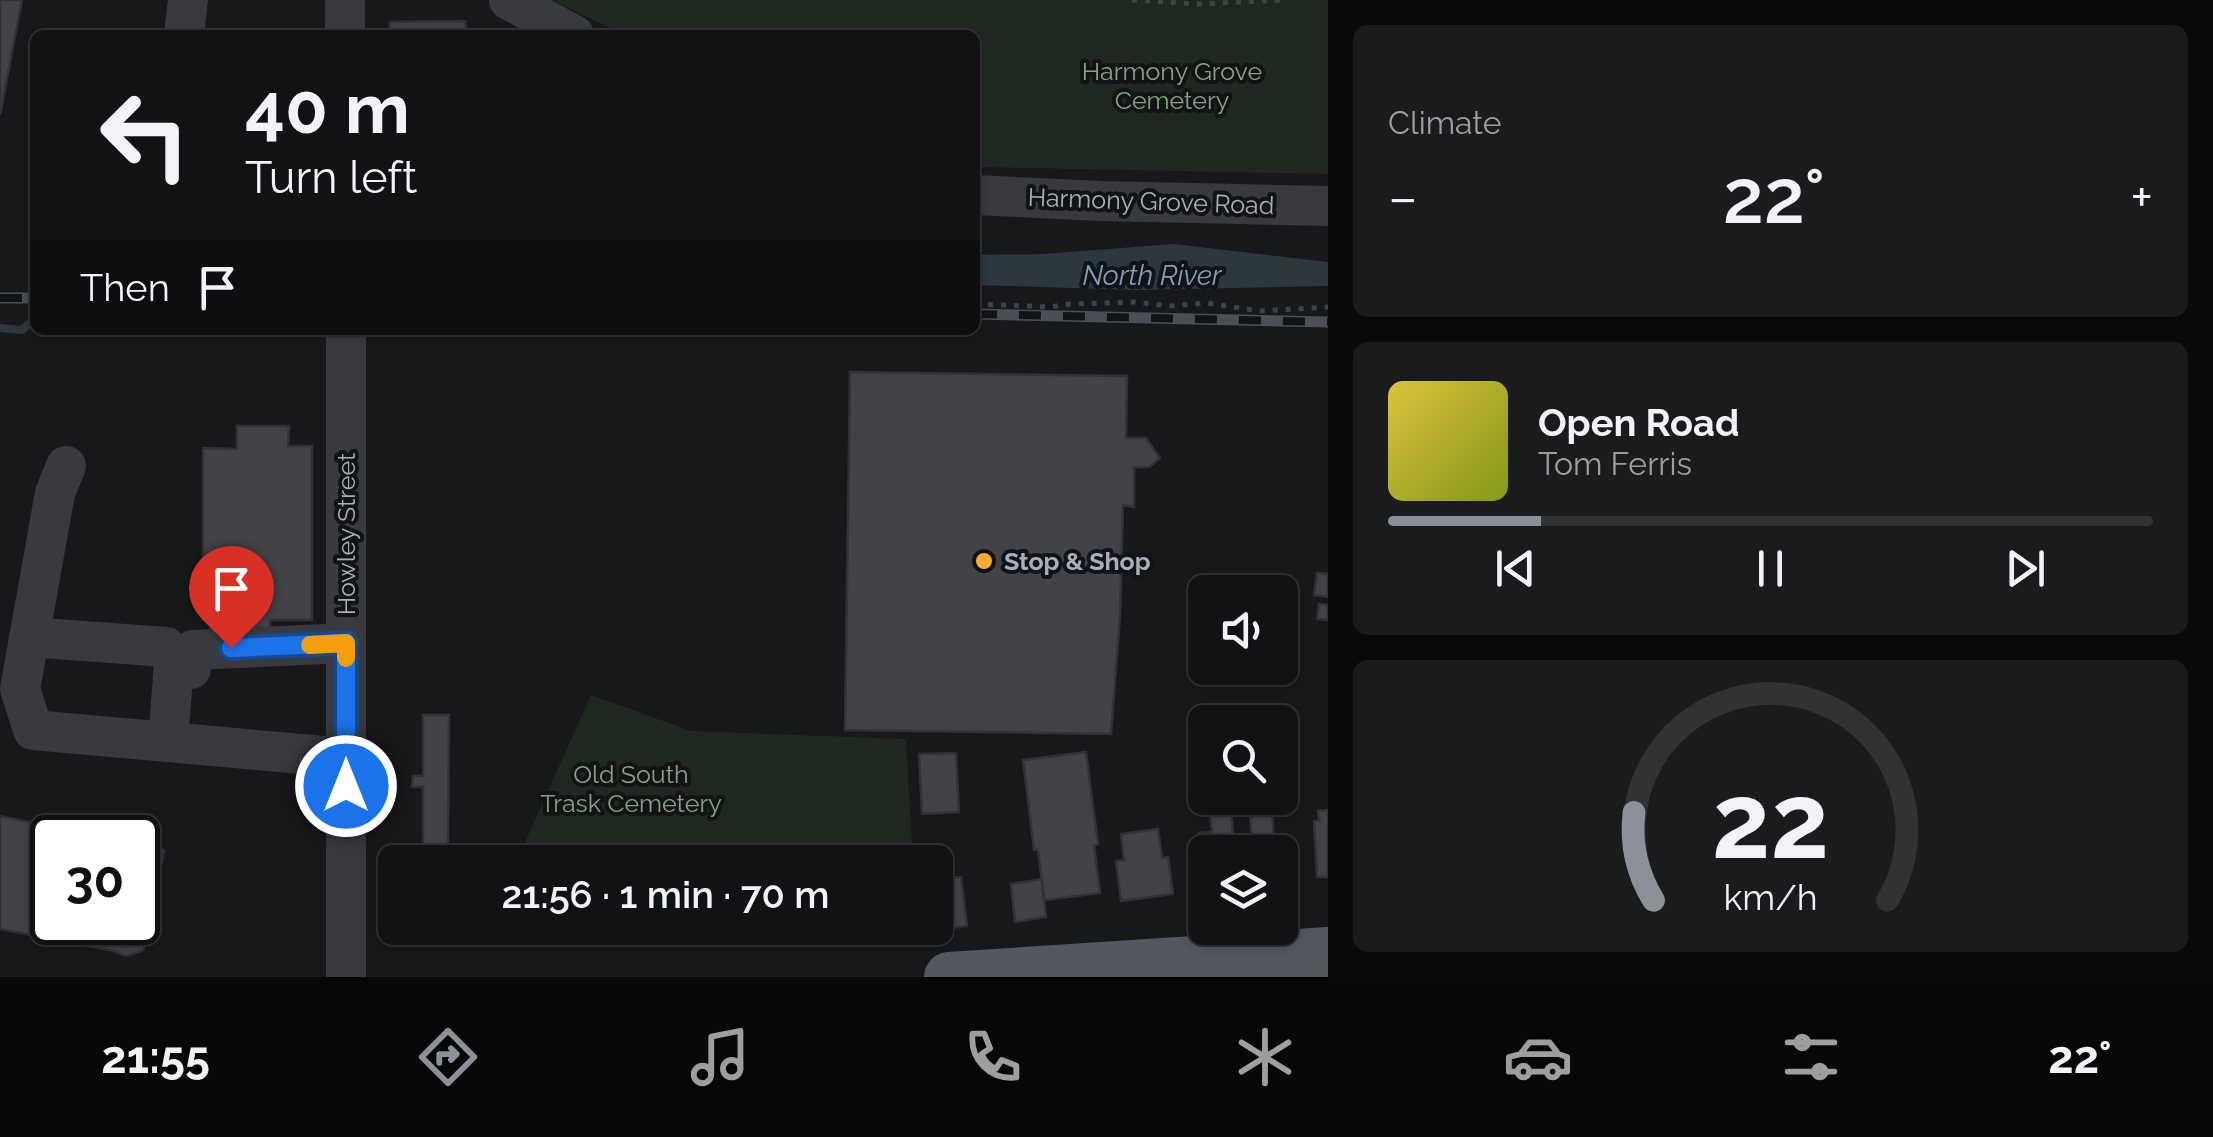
<!DOCTYPE html>
<html lang="en">
<head>
<meta charset="utf-8">
<style>
  body { margin:0; font-family:Raleway,sans-serif; background:#1a1b1d; color:#f1f3f6; height:100vh; display:flex; flex-direction:column; font-size:38px; white-space:nowrap }
  * { box-sizing:border-box; margin:0 }
  p { font-size:32px; color:#9c9ea0 }
  .icon { flex:none; width:55px; height:55px; fill:none; stroke:currentColor; stroke-width:2; stroke-linecap:round; stroke-linejoin:round }
  .map { position:relative; flex:1; overflow:hidden }
  .sheet { display:flex; flex-direction:column; gap:25px; padding:25px; background:#090a0b; width:885px }
  .sheet>* { flex:none }
  .guide { position:absolute; left:30px; top:30px; width:950px; height:305px; border-radius:15px; box-shadow:0 2px 8px #0004,0 0 0 2px #303234; background:#111214; color:#f1f3f6; overflow:hidden }
  .buttons { position:absolute; left:1188px; top:575px; display:grid; gap:20px }
  .buttons a { display:grid; place-items:center; width:110px; height:110px; border-radius:15px; background:#111214; box-shadow:0 2px 8px #0004,0 0 0 2px #303234; font-size:50px }
  .speed { position:absolute; left:30px; top:815px; display:flex; gap:20px; font-size:50px; font-weight:700; text-align:center }
  .speed>* { display:grid; place-content:center; width:130px; height:130px; border-radius:50%; background:#111214; box-shadow:0 2px 8px #0004,0 0 0 2px #303234; line-height:1 }
  .speed .limit { border:5px solid #111; border-radius:15px; background:#fff; color:#111 }
  .pin { position:absolute; display:grid; place-items:center; width:85px; height:85px; color:#fff; margin:-102px -42px; border-radius:50% 50% 50% 0; rotate:-45deg; box-shadow:0 0 10px #0007 }
  .pin .icon { rotate:45deg }
  .me { position:absolute; width:110px; margin:-55px; rotate:0deg; stroke-linejoin:round; filter:drop-shadow(0 0 8px #0008) }
  .turn { display:flex; align-items:center; gap:35px; height:210px; padding:0 50px; font-size:45px }
  .turn .icon { width:130px; height:130px; stroke-width:2.5 }
  .turn b { display:block; font-size:70px; line-height:85px }
  .then { display:flex; align-items:center; height:95px; padding:0 50px; background:#0003; gap:20px; font-size:38px }
  .big { font-size:75px; font-weight:600; line-height:1.1 }
  .sheet .tile { flex:1; display:flex; flex-direction:column; justify-content:center; gap:15px; min-width:0; padding:0 35px; border-radius:15px; background:#1a1b1d }
  .sheet .dial { align-items:center; gap:0 }
  .dial svg { height:260px; overflow:visible; fill:none; stroke:#303234; stroke-width:7; stroke-linecap:round; text-anchor:middle }
  .dial text { fill:#f1f3f6; stroke:none }
  .song { display:flex; align-items:center; gap:30px }
  .cover { width:120px; height:120px; border-radius:15px; background:linear-gradient(135deg,hsl(50 70% 55%),hsl(70 70% 35%)) }
  .played { height:10px; border-radius:5px; background:linear-gradient(90deg,#8c9099 20%,#303234 20%) }
  .keys { display:flex; justify-content:space-around; direction:ltr }
  .heat { display:flex; justify-content:space-between; align-items:center; font-size:55px; direction:ltr }
  .trip { position:absolute; left:378px; top:845px; width:575px; height:100px; border-radius:15px; background:#111214; box-shadow:0 2px 8px #0004,0 0 0 2px #303234; font-weight:600; line-height:100px; text-align:center }
  .tab-bar { display:flex; height:160px; justify-content:space-around; align-items:center; background:#070708; color:#9c9ea0 }
  .tab-bar .icon { width:70px; height:70px }
  .tab-bar .selected { color:#8c9099 }
  .tab-bar b { font-size:45px; color:#f1f3f6 }
  main { display:flex; flex:1; min-height:0 }
  .map>svg:first-child { display:block }
  .green { fill:#1f2820 }
  .water { fill:#2d373e }
  .lines { fill:none; stroke-linecap:round; stroke-linejoin:round }
  .stream { stroke:#2d373e; stroke-width:8 }
  .building { fill:#414347; stroke:#313236; stroke-width:2.5 }
  .path { stroke:#3e4146; stroke-width:5; stroke-dasharray:5 8; stroke-linecap:butt }
  .minor { stroke:#383a3f; stroke-width:40 }
  .major { stroke:#54575e; stroke-width:50 }
  .rail-casing { stroke:#4b4e54; stroke-width:11 }
  .rail { stroke:#121315; stroke-width:8; stroke-dasharray:22; stroke-linecap:butt }
  .route-casing { stroke:#114b97; stroke-width:25 }
  .route { stroke:#1a73e8; stroke-width:18 }
  .slow { stroke:#f59e0b; stroke-width:18 }
  .poi-dot { fill:#f7ab32; stroke:#121315; stroke-width:4 }
  .labels { text-anchor:middle; dominant-baseline:central; stroke-width:8; stroke-linejoin:round; paint-order:stroke }
  .park-label { font-size:25px; fill:#80a580; stroke:#121315 }
  .street-label { font-size:25px; fill:#a9afba; stroke:#121315 }
  .poi-label { font-size:25px; font-weight:bold; fill:#a9afba; stroke:#121315; text-anchor:start }
  .water-label { font-size:28px; font-style:italic; fill:#809fb6; stroke:#121315 }
</style>
</head>
<body>
<main>
<div class="map">
<svg width="1328" height="977" viewBox="0 0 1328 977">
  <rect width="100%" height="100%" fill="#17181a"/>
  <path class="green" d="M552,0H1328V174L975,167V35H625Z
    M591,695L691,731L906,739L913,862H516Z
    M513,928H916L917,937L514,946Z"/>
  <path class="water" d="M1174,244L1328,262V286L1137,290L975,285V255L1043,254Z"/>
  <g class="lines">
    <path class="stream" d="M0,328L22,330L35,318"/>
  </g>
  <path class="building" d="M0,0H22L0,115Z
    M465,21L466,35H390V22Z
    M850,372L1127,376L1126,438H1146L1160,458L1149,467H1134V507L1123,505L1120,616L1111,734L845,730Z
    M237,426H289L288,446H312V620H270V632H210V620H203V448L237,449Z
    M1317,573L1328,574V597L1314,595Z
    M1319,604L1328,605V620L1317,619Z
    M423,715H449L448,850H423V787H412L413,776H423Z
    M1086,752L1098,844L1094,845L1100,893L1044,900L1038,849L1034,850L1023,760Z
    M956,753L959,812L922,814L919,754Z
    M1205,754V779L1193,780L1190,755Z
    M1230,803L1235,852H1205L1204,881L1199,833L1212,832L1209,805Z
    M1328,810V877H1317L1314,821H1319L1318,811Z
    M1272,814L1274,839L1286,837L1291,885L1280,886V852H1253L1250,817Z
    M0,816L105,838H52V922H138V844L164,850L147,942L142,951L126,956L114,951L0,929Z
    M1158,829L1162,858L1168,857L1173,894L1121,901L1116,861L1124,860L1121,834Z
    M942,855L943,861L951,860L953,878L961,877L967,926L920,932V928H935V862H930L928,856Z
    M1042,879L1046,917L1015,922L1011,884Z"/>
  <g class="lines">
    <path class="path" d="M1132,0L1197,4L1285,0
      M975,304L1049,307L1070,304L1135,302L1170,306L1206,303L1260,311L1328,307"/>
    <path class="minor" d="M345,0V35
      M509,0L574,35
      M184,35L188,0
      M975,195L1100,201L1328,206
      M346,330V977
      M66,466L55,493L20,689L33,730L346,758
      M29,637L166,647L174,664L168,741
      M191,669L193,650L346,643"/>
    <path class="major" d="M949,977L1328,952"/>
    <defs>
      <path id="rail" d="M0,298H35
        M975,314L1328,322"/>
    </defs>
    <use href="#rail" class="rail-casing"/>
    <use href="#rail" class="rail"/>
  </g>
  <g class="lines">
    <defs>
      <path id="route" d="M231,648L346,643V786"/>
    </defs>
    <use href="#route" class="route-casing"/>
    <use href="#route" class="route"/>
    <path class="slow" d="M310,645L346,643V658"/>
  </g>
  <circle class="poi-dot" cx="984" cy="561" r="10"/>
  <g class="labels">
    <g class="park-label">
      <text x="1172" y="71">Harmony Grove<tspan x="1172" dy="29">Cemetery</tspan></text>
      <text x="631" y="774">Old South<tspan x="631" dy="29">Trask Cemetery</tspan></text>
    </g>
    <g class="street-label">
      <text transform="translate(1151 201) rotate(2)">Harmony Grove Road</text>
      <text transform="translate(346 534) rotate(-90)">Howley Street</text>
    </g>
    <g class="poi-label">
      <text x="1004" y="561">Stop &amp; Shop</text>
    </g>
    <g class="water-label">
      <text x="1152" y="275">North River</text>
    </g>
  </g>
</svg>
<div class="buttons">
<a><svg class="icon" aria-label="sound" viewBox="0 0 24 24"><path d="M4 9h4l5-4v14l-5-4H4zM17 9q2 3 0 6"/></svg></a>
<a><svg class="icon" aria-label="search" viewBox="0 0 24 24"><circle cx="10" cy="10" r="6"/><path d="M15 15l6 6"/></svg></a>
<a><svg class="icon" aria-label="layers" viewBox="0 0 24 24"><path d="M12 4l9 5-9 5-9-5zM3 14l9 5 9-5"/></svg></a>
</div>
<div class="speed"><div class="limit">30</div></div>
<div class="pin" style="left:231px;top:648px;background:#d93025"><svg class="icon" aria-label="arrive" viewBox="0 0 24 24"><path d="M6 21V4h12l-3 4 3 4H6"/></svg></div>
<svg class="me" style="left:346px;top:786px" viewBox="-20 -20 40 40"><circle r="17" fill="#1a73e8" stroke="#fff" stroke-width="3"/><path d="M0-11L8 9 0 5-8 9z" fill="#fff"/></svg>
<div class="trip">21:56 · 1 min · 70 m</div>
<div class="guide">
<div class="turn"><svg class="icon" aria-label="left" viewBox="0 0 24 24"><path d="M17 20v-9H6M10 6l-5 5 5 5"/></svg><div><b>40 m</b>Turn left</div></div>
<div class="then">Then<svg class="icon" aria-label="arrive" viewBox="0 0 24 24"><path d="M6 21V4h12l-3 4 3 4H6"/></svg></div>
</div>
</div>
<section class="sheet">
<div class="tile"><p>Climate</p>
<div class="heat"><a>−</a><b class="big">22°</b><a>+</a></div>
</div>
<div class="tile">
<div class="song"><i class="cover"></i><div><b>Open Road</b><p>Tom Ferris</p></div></div>
<div class="played"></div>
<div class="keys"><svg class="icon" aria-label="previous" viewBox="0 0 24 24"><path d="M18 5L8 12l10 7zM5 5v14"/></svg><svg class="icon" aria-label="pause" viewBox="0 0 24 24"><path d="M8 5v14M16 5v14"/></svg><svg class="icon" aria-label="next" viewBox="0 0 24 24"><path d="M6 5l10 7-10 7zM19 5v14"/></svg></div>
</div>
<div class="tile dial"><svg viewBox="0 0 100 80">
<path d="M14 69A42 42 0 1 1 86 69"/>
<path d="M14 69A42 42 0 0 1 8 42" stroke="#8c9099"/>
<text x="50" y="56" font-size="32" font-weight="700">22</text>
<text x="50" y="72" font-size="11">km/h</text>
</svg></div>
</section>
</main>
<nav class="tab-bar">
<b>21:55</b>
<svg class="icon selected" aria-label="directions" viewBox="0 0 24 24"><path d="M12 3l9 9-9 9-9-9zM9 14v-3h6M13 9l2 2-2 2"/></svg>
<svg class="icon" aria-label="music" viewBox="0 0 24 24"><path d="M9 18V5l10-2v13"/><circle cx="6" cy="18" r="3"/><circle cx="16" cy="16" r="3"/></svg>
<svg class="icon" aria-label="phone" viewBox="0 0 24 24"><path d="M5 4h4l2 5-3 2q2 4 5 5l2-3 5 2v4C11 20 4 13 5 4z"/></svg>
<svg class="icon" aria-label="climate" viewBox="0 0 24 24"><path d="M12 3v18M4 7l16 10M4 17L20 7"/></svg>
<svg class="icon" aria-label="car" viewBox="0 0 24 24"><path d="M5 17H2v-5l4-1 3-4h7l3 4 3 1v5h-3M9 17h6M6 11h13"/><circle cx="7" cy="17" r="2"/><circle cx="17" cy="17" r="2"/></svg>
<svg class="icon" aria-label="filters" viewBox="0 0 24 24"><path d="M4 7h16M4 17h16"/><circle cx="9" cy="7" r="2"/><circle cx="15" cy="17" r="2"/></svg>
<b>22°</b>
</nav>
</body>
</html>
